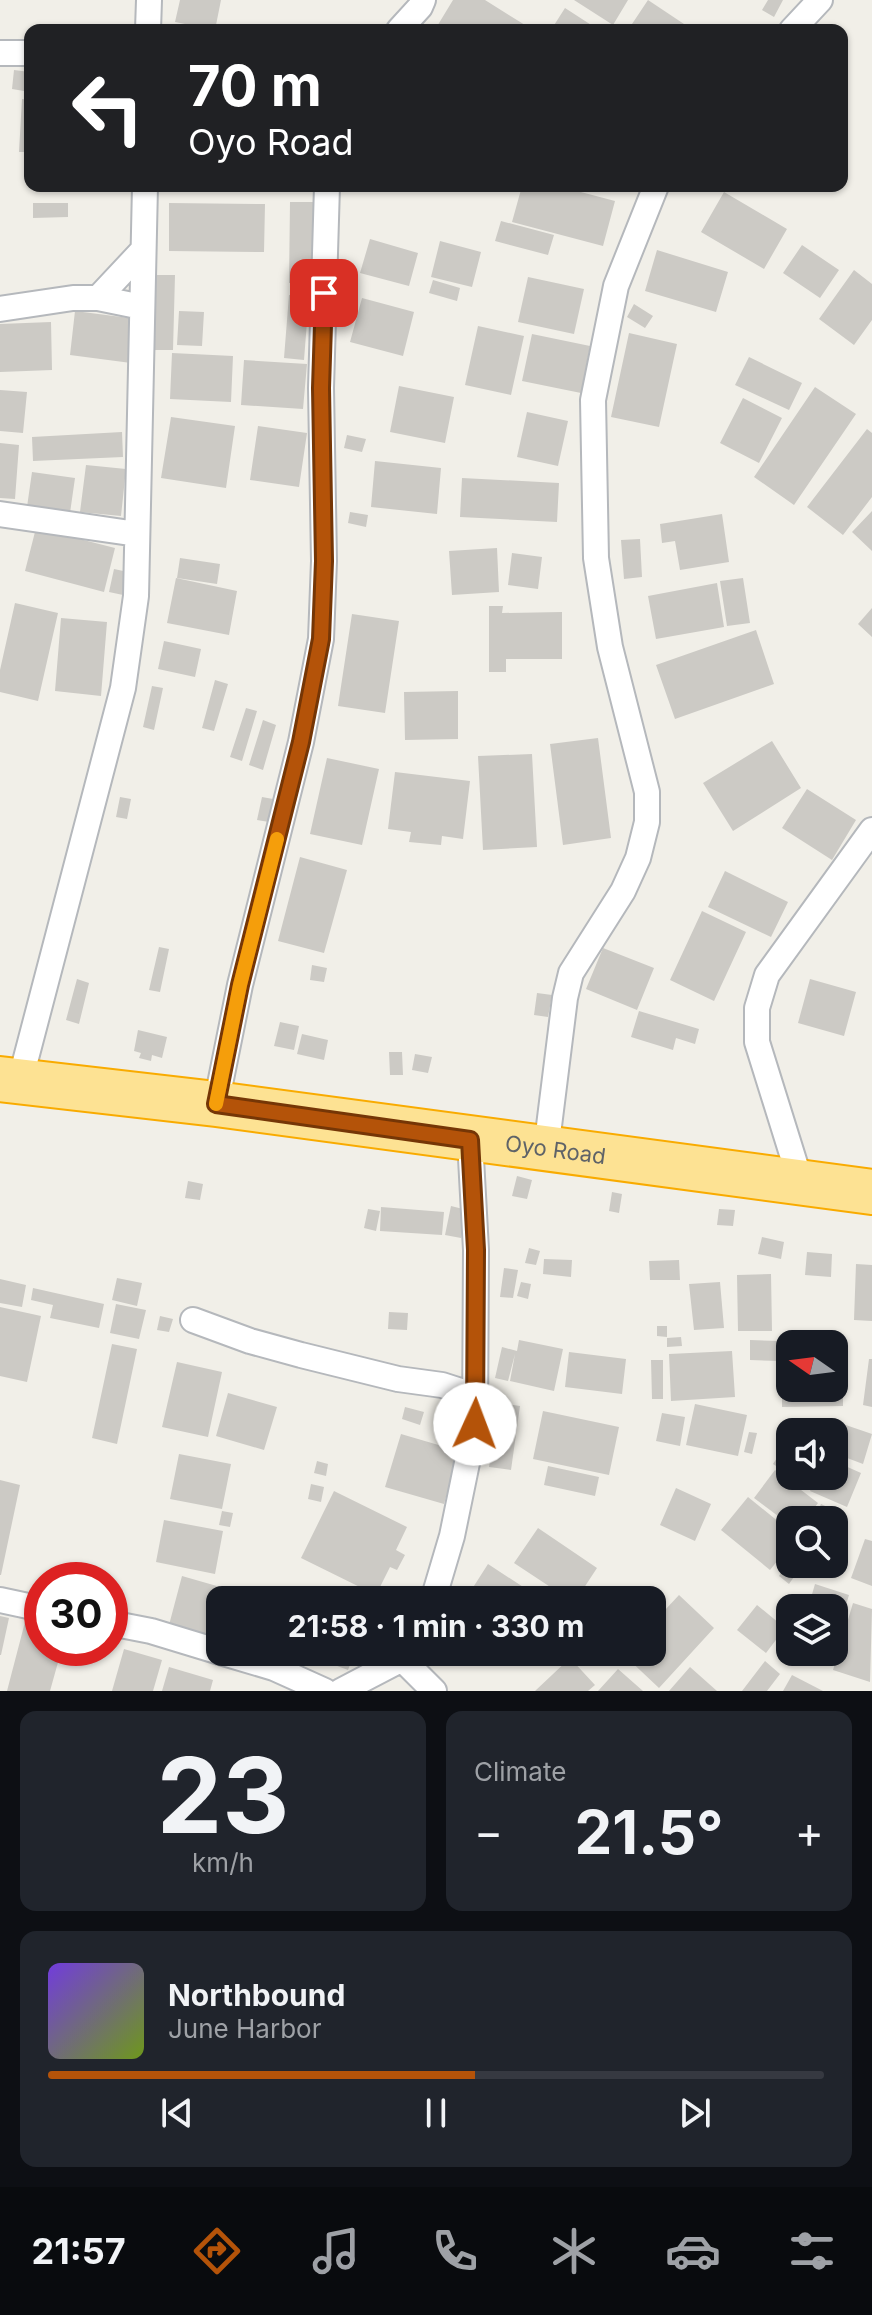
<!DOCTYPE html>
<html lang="en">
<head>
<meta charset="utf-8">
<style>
  body { margin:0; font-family:Inter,sans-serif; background:#20242c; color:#f1f3f6; height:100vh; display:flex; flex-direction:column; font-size:30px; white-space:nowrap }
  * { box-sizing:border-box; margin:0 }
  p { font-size:26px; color:#9ea1a6 }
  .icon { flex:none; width:44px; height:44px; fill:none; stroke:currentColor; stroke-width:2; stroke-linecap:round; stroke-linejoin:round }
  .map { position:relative; height:1691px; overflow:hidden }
  .drawer { display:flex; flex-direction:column; gap:20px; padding:20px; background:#0d0f14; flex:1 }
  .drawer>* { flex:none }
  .guide { position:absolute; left:24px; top:24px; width:824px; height:168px; border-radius:16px; box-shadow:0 2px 6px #0004; background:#202124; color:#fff; overflow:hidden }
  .needle { width:52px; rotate:284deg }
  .tools { position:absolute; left:776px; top:1330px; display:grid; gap:16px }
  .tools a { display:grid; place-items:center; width:72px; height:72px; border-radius:16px; background:#171b24; box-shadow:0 2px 6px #0004; font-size:40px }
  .speed { position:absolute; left:24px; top:1562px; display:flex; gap:16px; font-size:40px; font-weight:700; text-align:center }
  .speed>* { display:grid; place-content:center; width:104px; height:104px; border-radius:50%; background:#171b24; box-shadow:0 2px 6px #0004; line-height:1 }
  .speed .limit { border:12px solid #d22; background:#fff; color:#111 }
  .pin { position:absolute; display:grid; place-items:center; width:68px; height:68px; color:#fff; margin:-34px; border-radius:16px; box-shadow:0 4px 12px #0006 }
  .me { position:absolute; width:88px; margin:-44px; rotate:2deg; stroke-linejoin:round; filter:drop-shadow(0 0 6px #0008) }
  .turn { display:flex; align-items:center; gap:28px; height:168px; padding:0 32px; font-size:36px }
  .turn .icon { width:104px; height:104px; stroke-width:2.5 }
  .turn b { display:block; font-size:56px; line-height:68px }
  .big { font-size:60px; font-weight:700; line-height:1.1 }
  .drawer .tile { flex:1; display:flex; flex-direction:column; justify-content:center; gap:12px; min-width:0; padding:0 28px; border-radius:16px; background:#20242c }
  .drawer .dial { align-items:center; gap:0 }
  .dial b { font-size:104px; line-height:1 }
  .song { display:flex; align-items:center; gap:24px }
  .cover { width:96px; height:96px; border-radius:12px; background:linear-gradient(135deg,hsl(260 70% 55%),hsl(80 70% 35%)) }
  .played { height:8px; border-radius:4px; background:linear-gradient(90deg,#b45309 55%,#363941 55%) }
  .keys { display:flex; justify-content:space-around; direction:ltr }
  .heat { display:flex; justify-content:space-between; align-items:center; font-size:44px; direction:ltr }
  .drawer .tiles { flex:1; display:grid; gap:20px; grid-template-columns:1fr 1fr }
  .tile:last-child { grid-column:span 2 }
  .trip { position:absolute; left:206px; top:1586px; width:460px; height:80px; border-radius:16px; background:#171b24; box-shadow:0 2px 6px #0004; font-weight:700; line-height:80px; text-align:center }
  .menu { display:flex; height:128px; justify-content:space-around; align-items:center; background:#090b0e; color:#9ea1a6 }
  .menu .icon { width:56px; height:56px }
  .menu .current { color:#b45309 }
  .menu b { font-size:36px; color:#f1f3f6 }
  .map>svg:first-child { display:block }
  .building { fill:#cccac5 }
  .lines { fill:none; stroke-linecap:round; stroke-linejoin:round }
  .street-casing { stroke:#b5b8bc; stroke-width:28 }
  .highway-casing { stroke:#f9ab00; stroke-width:48 }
  .street { stroke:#fff; stroke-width:24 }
  .highway { stroke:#fde293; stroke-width:44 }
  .route-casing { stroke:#753606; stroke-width:20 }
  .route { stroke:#b45309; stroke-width:14 }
  .slow { stroke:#f59e0b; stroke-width:14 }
  .labels { text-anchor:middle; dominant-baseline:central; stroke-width:7; stroke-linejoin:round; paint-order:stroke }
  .street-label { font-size:22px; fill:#5f6368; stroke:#fff }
</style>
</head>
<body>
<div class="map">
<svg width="872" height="1691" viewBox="0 0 872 1691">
  <rect width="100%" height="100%" fill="#f1efe8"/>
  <path class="building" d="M180,0H221L215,30L175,22Z
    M453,0H485L525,25L522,30H439L436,28Z
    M574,0H628L613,25Z
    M648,0L693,30H628Z
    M768,0H783L774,17L762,10Z
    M565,8L599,30H551Z
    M14,70L30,72V92L12,89Z
    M22,99L30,100V152H19Z
    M522,186H558L615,201L603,246L512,222Z
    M724,192L787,229L764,269L701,232Z
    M290,202H315L314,283H289Z
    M33,203H68V217L33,218Z
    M169,203L265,204L264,252L169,251Z
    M501,221L554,235L548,255L495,241Z
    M370,239L418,253L409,286L360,273Z
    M440,241L481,252L472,287L431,277Z
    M802,245L839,270L820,298L783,273Z
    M657,250L728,272L716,312L645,291Z
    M854,270L872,284V320L854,345L819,319Z
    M156,275H175L173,350H154Z
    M528,277L584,289L574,334L518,322Z
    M433,280L460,288L457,301L429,293Z
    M289,295L309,296L304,360L284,358Z
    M362,298L414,312L403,356L350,342Z
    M634,304L653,316L645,328L627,317Z
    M75,311L137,319L131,363L70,355Z
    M179,311L204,312L202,346L177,345Z
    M51,322L52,370L0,372V324Z
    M478,326L524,336L511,395L465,385Z
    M629,333L677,344L659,427L611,417Z
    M532,334L590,346L581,393L522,381Z
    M172,353L233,356L231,402L170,399Z
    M749,357L802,383L789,410L735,385Z
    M244,360L307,364L303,409L241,405Z
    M399,386L454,397L445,443L390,432Z
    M815,387L856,414L794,505L754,477Z
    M0,390L27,392L23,433L0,431Z
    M743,398L782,418L759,463L720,443Z
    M527,412L568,421L558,466L517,457Z
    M171,417L235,426L226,488L161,478Z
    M258,426L307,433L299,487L250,480Z
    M867,429L872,433V497L843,535L807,507Z
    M122,432L123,457L33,461L32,437Z
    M347,435L366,439L362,452L344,448Z
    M0,443L19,445L15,499L0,498Z
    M375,461L441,468L437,514L371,507Z
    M86,465L126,469L121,516L80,512Z
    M32,472L75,478L69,520L26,514Z
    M462,478L559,483L557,522L460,517Z
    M872,511V551L852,532Z
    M350,512L368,515L366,527L348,523Z
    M722,514L729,562L680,570L675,541L662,543L660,524Z
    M36,528L115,548L104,592L25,571Z
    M640,539L642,577L624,579L621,540Z
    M497,548L499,592L452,595L449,551Z
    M512,553L542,557L538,589L508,585Z
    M180,558L220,564L217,584L177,578Z
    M114,569L128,572L123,595L109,592Z
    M176,578L237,591L229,635L167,623Z
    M743,578L750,623L727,626L720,581Z
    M717,583L724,627L656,639L648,596Z
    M15,603L58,613L38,701L0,692V670Z
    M489,606H503L502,613L562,612V659H506V672H489Z
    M872,608V637L858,624Z
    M352,614L399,621L385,713L338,706Z
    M61,618L107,622L101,696L55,691Z
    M756,630L774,684L675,719L656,665Z
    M164,641L201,649L195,677L158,669Z
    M215,680L228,684L214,731L202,728Z
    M152,686L163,688L154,730L143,727Z
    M458,691V739L405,740L404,692Z
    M246,708L257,711L242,761L230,757Z
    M263,720L276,725L263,770L249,765Z
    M598,738L611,838L563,845L550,744Z
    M772,741L801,788L733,831L703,783Z
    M532,754L537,847L483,850L478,756Z
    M327,758L379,769L362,845L310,834Z
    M395,772L470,781L463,839L442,836L441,845L409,842L411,832L388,829Z
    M807,789L856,820L832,860L782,828Z
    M120,797L131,799L127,819L116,817Z
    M262,797L273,799L269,822L257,820Z
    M300,857L347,870L324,953L278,941Z
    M725,871L788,902L771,937L708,907Z
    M702,911L746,932L714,1001L670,980Z
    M159,947L169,949L160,992L149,990Z
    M603,948L654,968L637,1010L586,989Z
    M312,965L327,968L324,982L310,980Z
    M77,979L89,983L79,1024L66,1020Z
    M810,979L856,992L844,1036L798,1023Z
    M537,993L552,995L548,1017L534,1015Z
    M639,1011L699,1029L695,1044L676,1038L673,1050L631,1037Z
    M280,1022L299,1026L294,1050L274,1046Z
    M138,1030L167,1037L162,1058L152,1055L151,1061L139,1058L141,1053L134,1051Z
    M302,1034L328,1040L324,1060L297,1054Z
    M389,1052H402L403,1075H390Z
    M415,1054L432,1057L428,1073L412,1070Z
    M517,1176L532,1180L527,1199L512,1196Z
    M188,1181L203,1184L200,1200L185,1198Z
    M612,1192L622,1194L619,1213L609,1211Z
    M451,1206L467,1210L461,1238L445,1235Z
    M381,1207L444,1212L442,1235L380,1231Z
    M368,1209L380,1211L376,1231L364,1228Z
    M719,1209L735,1210L733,1226L717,1225Z
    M762,1237L784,1242L781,1259L758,1254Z
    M529,1248L540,1251L536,1265L525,1263Z
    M807,1252L832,1254L831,1277L805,1275Z
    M544,1259L572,1260L571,1277L543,1274Z
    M679,1260L680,1280H650L649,1261Z
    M856,1264L872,1265V1321L854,1320Z
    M504,1268L518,1270L513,1298L500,1297Z
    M771,1274L772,1331H738L737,1275Z
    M117,1278L142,1283L137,1306L112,1300Z
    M0,1279L26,1285L22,1307L0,1303Z
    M521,1282L531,1284L528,1299L517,1296Z
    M720,1282L724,1328L694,1330L689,1284Z
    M33,1288L104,1304L99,1328L50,1318L53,1305L31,1300Z
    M116,1304L146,1310L139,1339L110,1333Z
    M0,1307L41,1316L27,1382L0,1376Z
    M389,1312L408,1313L407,1330L388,1329Z
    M160,1316L173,1319L169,1332L157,1330Z
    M657,1326H667V1337L657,1336Z
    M681,1337L682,1346L667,1347V1338Z
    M519,1340L563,1349L554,1391L510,1381L515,1354L508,1381L495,1378L502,1347L517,1351Z
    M750,1340L780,1341V1361L750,1360Z
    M112,1344L137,1349L117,1444L92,1438Z
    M732,1351L735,1397L671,1401L669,1354Z
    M569,1352L626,1359L622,1394L565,1387Z
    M869,1359H872V1407L863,1405Z
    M651,1360H663V1399H652Z
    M177,1362L222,1372L208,1437L162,1427Z
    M834,1366H843V1406L782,1407V1367H790V1388H834Z
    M228,1393L277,1407L264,1450L216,1436Z
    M494,1402L520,1406L511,1470L489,1467L493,1440H489Z
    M695,1404L747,1415L738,1456L686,1445Z
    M405,1407L424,1412L420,1425L402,1419Z
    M543,1411L619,1427L609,1475L533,1459Z
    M662,1413L685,1417L680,1446L656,1441Z
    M837,1422L872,1434L863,1464L834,1453L833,1432Z
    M749,1432L757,1433L752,1454L744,1452Z
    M401,1434L459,1451L444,1504L385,1487Z
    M790,1438V1475L773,1464Z
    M179,1454L231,1464L222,1509L170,1499Z
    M317,1461L328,1464L326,1476L314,1473Z
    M834,1461L861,1473L847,1507L810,1491L817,1476H834Z
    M548,1466L599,1477L595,1496L544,1485Z
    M775,1470L818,1503L805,1520H790V1525L754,1498Z
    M0,1480L20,1485L1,1575H0Z
    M311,1484L324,1487L321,1502L308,1499Z
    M676,1488L711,1504L695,1541L660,1525Z
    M334,1491L407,1527L396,1550L405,1555L397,1570L390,1567L376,1595L301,1558Z
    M748,1497L790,1531V1545L770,1570L721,1530Z
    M821,1504L842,1514L834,1532V1520H814Z
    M222,1511L233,1513L230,1527L219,1525Z
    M164,1520L223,1531L215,1574L156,1562Z
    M538,1528L597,1568L576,1600H570L514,1563Z
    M865,1539L872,1541V1586L851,1578Z
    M790,1560V1564H803L789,1584L779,1576Z
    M488,1564L543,1600H465Z
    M182,1576L259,1598L258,1600H220V1639L169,1625Z
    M815,1584L849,1595L840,1625L834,1623V1608H808Z
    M679,1595L714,1628L659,1688L624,1655L626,1652H652V1624Z
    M853,1603L872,1609L870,1682L833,1670Z
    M757,1605L785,1628L766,1653L737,1630Z
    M0,1616L9,1618L1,1655H0Z
    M25,1622L42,1627V1648H62L50,1691H7Z
    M124,1649L162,1660L153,1691H112Z
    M300,1652H355L348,1670Z
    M570,1658L595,1685L588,1691H535Z
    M765,1661L780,1674L767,1691H742Z
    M169,1667L213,1680L210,1691H162Z
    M690,1667L717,1691H669Z
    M618,1669L643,1691H598Z
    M792,1675L823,1691H783Z"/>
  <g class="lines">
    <defs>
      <path id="street" d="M148,30L149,0
        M399,30L420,7L423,0
        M792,30L820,0
        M0,53H30
        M98,298L143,250
        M0,309L73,298H98L142,307
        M0,514L137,534
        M20,1081L123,688L136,596L145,186
        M216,1104L240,985L301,742L321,639L324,561L321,388L327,186
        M546,1150L565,998L571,973L623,891L638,858L647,822V792L610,647L596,558L593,400L616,286L656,186
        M801,1183L757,1042V1008L767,975L872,830
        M193,1320L250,1341L301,1355L398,1379L442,1385L476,1396
        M0,1600L42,1609
        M433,1600L452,1536L475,1424L476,1250L470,1140
        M110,1623L151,1631L220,1652
        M220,1652L274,1668L325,1691
        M402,1659L434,1691
        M341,1691L402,1659L406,1652"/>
      <g id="highway">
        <path id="s1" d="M0,1079L216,1104L872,1192"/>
      </g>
    </defs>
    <use href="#street" class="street-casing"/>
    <use href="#highway" class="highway-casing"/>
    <use href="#street" class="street"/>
    <use href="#highway" class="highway"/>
  </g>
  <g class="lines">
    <defs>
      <path id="route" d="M324,293L321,388L324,561L321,639L301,742L240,985L216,1104L470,1140L476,1250L475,1424"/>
    </defs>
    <use href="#route" class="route-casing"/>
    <use href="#route" class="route"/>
    <path class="slow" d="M216,1104L240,985L277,839"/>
  </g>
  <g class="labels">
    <g class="street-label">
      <text stroke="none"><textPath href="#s1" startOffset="560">Oyo Road</textPath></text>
    </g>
  </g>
</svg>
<div class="tools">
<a><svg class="needle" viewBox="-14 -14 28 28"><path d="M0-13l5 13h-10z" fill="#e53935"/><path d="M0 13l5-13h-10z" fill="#9ea1a6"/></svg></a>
<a><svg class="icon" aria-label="sound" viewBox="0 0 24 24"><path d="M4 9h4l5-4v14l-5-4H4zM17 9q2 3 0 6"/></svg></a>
<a><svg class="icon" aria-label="search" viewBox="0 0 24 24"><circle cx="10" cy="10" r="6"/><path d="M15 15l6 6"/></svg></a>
<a><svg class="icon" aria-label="layers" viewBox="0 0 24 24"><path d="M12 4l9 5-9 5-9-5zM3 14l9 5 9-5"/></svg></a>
</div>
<div class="speed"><div class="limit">30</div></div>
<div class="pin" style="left:324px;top:293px;background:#d93025"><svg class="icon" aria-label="arrive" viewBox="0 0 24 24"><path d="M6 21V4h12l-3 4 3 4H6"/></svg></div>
<svg class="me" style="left:475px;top:1424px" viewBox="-20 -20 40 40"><circle r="19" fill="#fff"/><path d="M0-13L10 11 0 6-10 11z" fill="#b45309"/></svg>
<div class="trip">21:58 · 1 min · 330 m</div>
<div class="guide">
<div class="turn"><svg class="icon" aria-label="left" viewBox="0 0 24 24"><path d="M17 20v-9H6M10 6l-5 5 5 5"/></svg><div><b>70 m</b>Oyo Road</div></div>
</div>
</div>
<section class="drawer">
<div class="tiles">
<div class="tile dial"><b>23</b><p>km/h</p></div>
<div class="tile"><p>Climate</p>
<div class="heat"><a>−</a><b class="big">21.5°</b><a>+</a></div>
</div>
<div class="tile">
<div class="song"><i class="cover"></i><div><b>Northbound</b><p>June Harbor</p></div></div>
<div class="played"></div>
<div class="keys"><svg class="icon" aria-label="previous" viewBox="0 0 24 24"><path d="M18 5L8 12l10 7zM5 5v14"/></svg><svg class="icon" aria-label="pause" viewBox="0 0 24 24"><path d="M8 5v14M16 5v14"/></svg><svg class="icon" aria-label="next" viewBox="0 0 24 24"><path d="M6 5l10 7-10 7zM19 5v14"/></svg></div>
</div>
</div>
</section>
<nav class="menu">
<b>21:57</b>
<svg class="icon current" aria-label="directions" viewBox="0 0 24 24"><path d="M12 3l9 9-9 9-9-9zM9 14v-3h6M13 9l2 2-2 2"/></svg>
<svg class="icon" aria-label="music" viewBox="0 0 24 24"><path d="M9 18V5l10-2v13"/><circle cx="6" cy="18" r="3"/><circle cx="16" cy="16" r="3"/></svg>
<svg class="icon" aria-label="phone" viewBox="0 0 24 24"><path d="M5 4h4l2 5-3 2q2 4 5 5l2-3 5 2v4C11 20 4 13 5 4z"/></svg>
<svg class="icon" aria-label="climate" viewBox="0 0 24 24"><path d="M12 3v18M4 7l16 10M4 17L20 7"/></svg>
<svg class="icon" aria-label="car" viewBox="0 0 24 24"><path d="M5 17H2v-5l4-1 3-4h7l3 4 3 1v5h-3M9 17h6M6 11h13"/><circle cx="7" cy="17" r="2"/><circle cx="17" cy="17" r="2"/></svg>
<svg class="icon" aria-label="filters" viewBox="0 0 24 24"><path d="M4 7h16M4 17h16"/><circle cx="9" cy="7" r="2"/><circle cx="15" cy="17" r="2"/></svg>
</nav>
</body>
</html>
